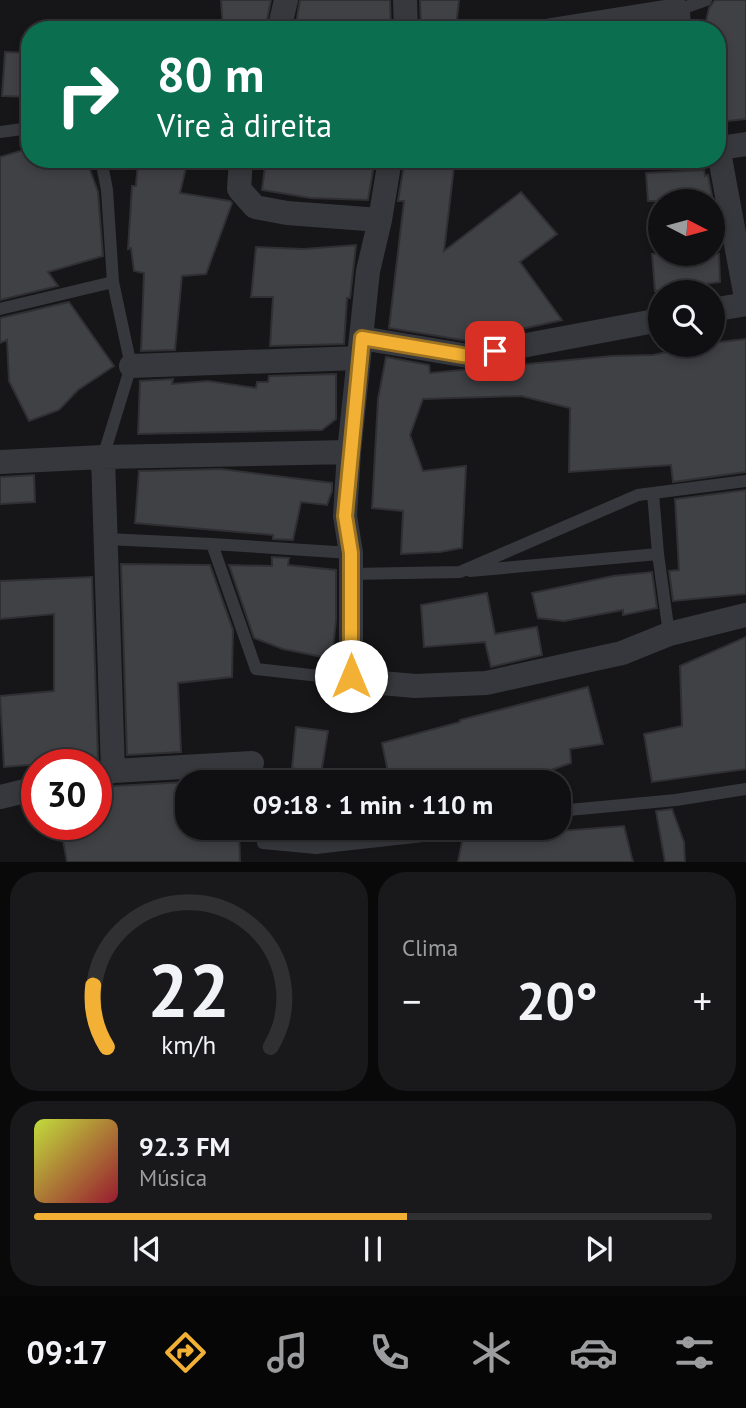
<!DOCTYPE html>
<html lang="pt">
<head>
<meta charset="utf-8">
<style>
  body { margin:0; font-family:"PT Sans",sans-serif; background:#19191b; color:#f1f3f6; height:100vh; display:flex; flex-direction:column; font-size:26px; white-space:nowrap }
  * { box-sizing:border-box; margin:0 }
  p { font-size:23px; color:#9c9d9f }
  .icon { flex:none; width:38px; height:38px; fill:none; stroke:currentColor; stroke-width:2; stroke-linecap:round; stroke-linejoin:round }
  .map { position:relative; height:862px; overflow:hidden }
  .sheet { display:flex; flex-direction:column; gap:10px; padding:10px; background:#09090a; flex:1 }
  .sheet>* { flex:none }
  .guide { position:absolute; left:21px; top:21px; width:705px; height:147px; border-radius:28px; box-shadow:0 4px 10px #0003,0 0 0 2px #303032; background:#0b6e4f; color:#fff; overflow:hidden }
  .needle { width:46px; rotate:96deg }
  .controls { position:absolute; left:648px; top:189px; display:grid; gap:14px }
  .controls a { display:grid; place-items:center; width:77px; height:77px; border-radius:50%; background:#101012; box-shadow:0 4px 10px #0003,0 0 0 2px #303032; font-size:35px }
  .speed { position:absolute; left:21px; top:749px; display:flex; gap:14px; font-size:35px; font-weight:700; text-align:center }
  .speed>* { display:grid; place-content:center; width:91px; height:91px; border-radius:50%; background:#101012; box-shadow:0 4px 10px #0003,0 0 0 2px #303032; line-height:1 }
  .speed .limit { border:10px solid #d22; background:#fff; color:#111 }
  .pin { position:absolute; display:grid; place-items:center; width:60px; height:60px; color:#fff; margin:-30px; border-radius:14px; box-shadow:0 4px 10px #0006 }
  .me { position:absolute; width:77px; margin:-38px; rotate:0deg; stroke-linejoin:round; filter:drop-shadow(0 0 5px #0008) }
  .turn { display:flex; align-items:center; gap:24px; height:147px; padding:0 21px; font-size:32px }
  .turn .icon { width:91px; height:91px; stroke-width:2.5 }
  .turn b { display:block; font-size:49px; line-height:60px }
  .big { font-size:52px; font-weight:600; line-height:1.1 }
  .sheet .widget { flex:1; display:flex; flex-direction:column; justify-content:center; gap:10px; min-width:0; padding:0 24px; border-radius:28px; background:#19191b }
  .sheet .dial { align-items:center; gap:0 }
  .dial svg { height:182px; overflow:visible; fill:none; stroke:#303032; stroke-width:7; stroke-linecap:round; text-anchor:middle }
  .dial text { fill:#f1f3f6; stroke:none }
  .song { display:flex; align-items:center; gap:21px }
  .cover { width:84px; height:84px; border-radius:10px; background:linear-gradient(135deg,hsl(70 70% 55%),hsl(350 70% 35%)) }
  .played { height:7px; border-radius:4px; background:linear-gradient(90deg,#f2b134 55%,#303032 55%) }
  .keys { display:flex; justify-content:space-around; direction:ltr }
  .heat { display:flex; justify-content:space-between; align-items:center; font-size:38px; direction:ltr }
  .sheet .tiles { flex:1; display:grid; gap:10px; grid-template-columns:1fr 1fr }
  .widget:last-child { grid-column:span 2 }
  .trip { position:absolute; left:175px; top:770px; width:396px; height:70px; border-radius:28px; background:#101012; box-shadow:0 4px 10px #0003,0 0 0 2px #303032; font-weight:600; line-height:70px; text-align:center }
  .tab-bar { display:flex; height:112px; justify-content:space-around; align-items:center; background:#060607; color:#9c9d9f }
  .tab-bar .icon { width:49px; height:49px }
  .tab-bar .selected { color:#f2b134 }
  .tab-bar b { font-size:32px; color:#f1f3f6 }
  .map>svg:first-child { display:block }
  .building { fill:#404145; stroke:#303034; stroke-width:2 }
  .lines { fill:none; stroke-linecap:round; stroke-linejoin:round }
  .service { stroke:#37383d; stroke-width:12 }
  .minor { stroke:#37383d; stroke-width:24 }
  .route-casing { stroke:#9d7322; stroke-width:18 }
  .route { stroke:#f2b134; stroke-width:12 }
</style>
</head>
<body>
<div class="map">
<svg width="746" height="862" viewBox="0 0 746 862">
  <rect width="100%" height="100%" fill="#161618"/>
  <path class="building" d="M221,0H271L265,30H223Z
    M300,0H390L391,30H312L296,23Z
    M420,0H459L456,27L421,30Z
    M715,0H746V119L718,122V30H704L709,8Z
    M5,52L30,53V97L2,96Z
    M30,148V159H86L98,192L103,256L48,272L58,286L0,300V157Z
    M138,159H188L180,193L230,201L232,203L206,274L182,276L175,350L141,351L144,273L134,271L131,248L128,249L132,186H136Z
    M266,159H375L368,200L310,198L262,190Z
    M405,159H455L444,251L521,192L557,234L520,262L562,320L468,341L389,328L404,201H398Z
    M704,170L705,176L708,175L713,201H648L646,173Z
    M356,245L350,298H347L344,344L270,346L273,297H251L256,247L303,249Z
    M652,254H719L720,282L655,291Z
    M69,302L114,366L78,390L59,410L29,421L9,381L7,340L0,343V318Z
    M746,339V472L673,482L671,465L569,472L570,408L521,396L423,399L410,435L423,471L466,466L462,548L440,552L401,554L403,511L372,508L378,399L386,357L429,365L430,373L612,356L653,355L701,345H712V343Z
    M336,374V419L322,430L138,434L140,381L173,379L172,384L208,381L256,388L257,382H268L269,376Z
    M221,469L332,483V491L327,505L301,502L293,540L273,539V535L135,523L139,471Z
    M34,475L35,502L0,504V477Z
    M746,490V594L673,601L669,571L679,570L675,499Z
    M272,557L289,558L288,565L336,570V620L332,659L283,649L254,638L229,565L272,566Z
    M121,564L210,565L233,630L232,677L178,683L181,752L127,755Z
    M652,572L657,608L623,615V610L564,621L538,618L532,593L613,576Z
    M92,577L98,759L4,767L0,696L54,691V614L0,619V581Z
    M487,593L495,634L537,627L542,655L491,667L485,642L424,647L421,605Z
    M746,637V769L652,782L644,734L682,726L680,666Z
    M588,687L603,744L570,749L571,763L528,778V782H390L382,743L460,722V720Z
    M296,727L328,731L321,774L292,768Z
    M187,782V828H239L240,862H67L60,824H96V789L115,786Z
    M672,809L684,842L685,862H665L656,811Z
    M624,826L633,862H458L463,837L484,833L495,836Z"/>
  <g class="lines">
    <path class="service" d="M678,10L706,0
      M0,132L30,128
      M101,159L107,190L113,282L131,366L103,457
      M0,309L113,282
      M106,539L212,544L256,669L329,677L351,676
      M212,544L351,553
      M658,554L669,634
      M470,571L658,554L653,493
      M351,574L460,572L638,495L746,481
      M252,763L255,782
      M558,811L676,800L746,789
      M261,828L263,843L316,848L432,835L459,828"/>
    <path class="minor" d="M405,0L406,30
      M279,30L286,0
      M551,30L678,10L679,30
      M718,147L746,298
      M719,148L746,144
      M241,159L239,189L255,207L287,213L380,220
      M390,159L380,220L368,271L349,452L345,516L351,553V676L381,683L415,686L486,683L622,653L669,634L746,615
      M712,310L746,304
      M361,338L468,356L660,320
      M131,366L359,358
      M103,457L113,771
      M0,462L103,457L349,452
      M96,775L113,771L252,763
      M0,797L37,788"/>
  </g>
  <g class="lines">
    <defs>
      <path id="route" d="M351,676V553L345,516L362,338L468,356L495,351"/>
    </defs>
    <use href="#route" class="route-casing"/>
    <use href="#route" class="route"/>
  </g>
</svg>
<div class="controls">
<a><svg class="needle" viewBox="-14 -14 28 28"><path d="M0-13l5 13h-10z" fill="#e53935"/><path d="M0 13l5-13h-10z" fill="#9c9d9f"/></svg></a>
<a><svg class="icon" aria-label="search" viewBox="0 0 24 24"><circle cx="10" cy="10" r="6"/><path d="M15 15l6 6"/></svg></a>
</div>
<div class="speed"><div class="limit">30</div></div>
<div class="pin" style="left:495px;top:351px;background:#d93025"><svg class="icon" aria-label="arrive" viewBox="0 0 24 24"><path d="M6 21V4h12l-3 4 3 4H6"/></svg></div>
<svg class="me" style="left:351px;top:676px" viewBox="-20 -20 40 40"><circle r="19" fill="#fff"/><path d="M0-13L10 11 0 6-10 11z" fill="#f2b134"/></svg>
<div class="trip">09:18 · 1 min · 110 m</div>
<div class="guide">
<div class="turn"><svg class="icon" aria-label="right" viewBox="0 0 24 24"><path d="M7 20v-9h11M14 6l5 5-5 5"/></svg><div><b>80 m</b>Vire à direita</div></div>
</div>
</div>
<section class="sheet">
<div class="tiles">
<div class="widget dial"><svg viewBox="0 0 100 80">
<path d="M14 69A42 42 0 1 1 86 69"/>
<path d="M14 69A42 42 0 0 1 8 42" stroke="#f2b134"/>
<text x="50" y="56" font-size="32" font-weight="700">22</text>
<text x="50" y="72" font-size="11">km/h</text>
</svg></div>
<div class="widget"><p>Clima</p>
<div class="heat"><a>−</a><b class="big">20°</b><a>+</a></div>
</div>
<div class="widget">
<div class="song"><i class="cover"></i><div><b>92.3 FM</b><p>Música</p></div></div>
<div class="played"></div>
<div class="keys"><svg class="icon" aria-label="previous" viewBox="0 0 24 24"><path d="M18 5L8 12l10 7zM5 5v14"/></svg><svg class="icon" aria-label="pause" viewBox="0 0 24 24"><path d="M8 5v14M16 5v14"/></svg><svg class="icon" aria-label="next" viewBox="0 0 24 24"><path d="M6 5l10 7-10 7zM19 5v14"/></svg></div>
</div>
</div>
</section>
<nav class="tab-bar">
<b>09:17</b>
<svg class="icon selected" aria-label="directions" viewBox="0 0 24 24"><path d="M12 3l9 9-9 9-9-9zM9 14v-3h6M13 9l2 2-2 2"/></svg>
<svg class="icon" aria-label="music" viewBox="0 0 24 24"><path d="M9 18V5l10-2v13"/><circle cx="6" cy="18" r="3"/><circle cx="16" cy="16" r="3"/></svg>
<svg class="icon" aria-label="phone" viewBox="0 0 24 24"><path d="M5 4h4l2 5-3 2q2 4 5 5l2-3 5 2v4C11 20 4 13 5 4z"/></svg>
<svg class="icon" aria-label="climate" viewBox="0 0 24 24"><path d="M12 3v18M4 7l16 10M4 17L20 7"/></svg>
<svg class="icon" aria-label="car" viewBox="0 0 24 24"><path d="M5 17H2v-5l4-1 3-4h7l3 4 3 1v5h-3M9 17h6M6 11h13"/><circle cx="7" cy="17" r="2"/><circle cx="17" cy="17" r="2"/></svg>
<svg class="icon" aria-label="filters" viewBox="0 0 24 24"><path d="M4 7h16M4 17h16"/><circle cx="9" cy="7" r="2"/><circle cx="15" cy="17" r="2"/></svg>
</nav>
</body>
</html>
